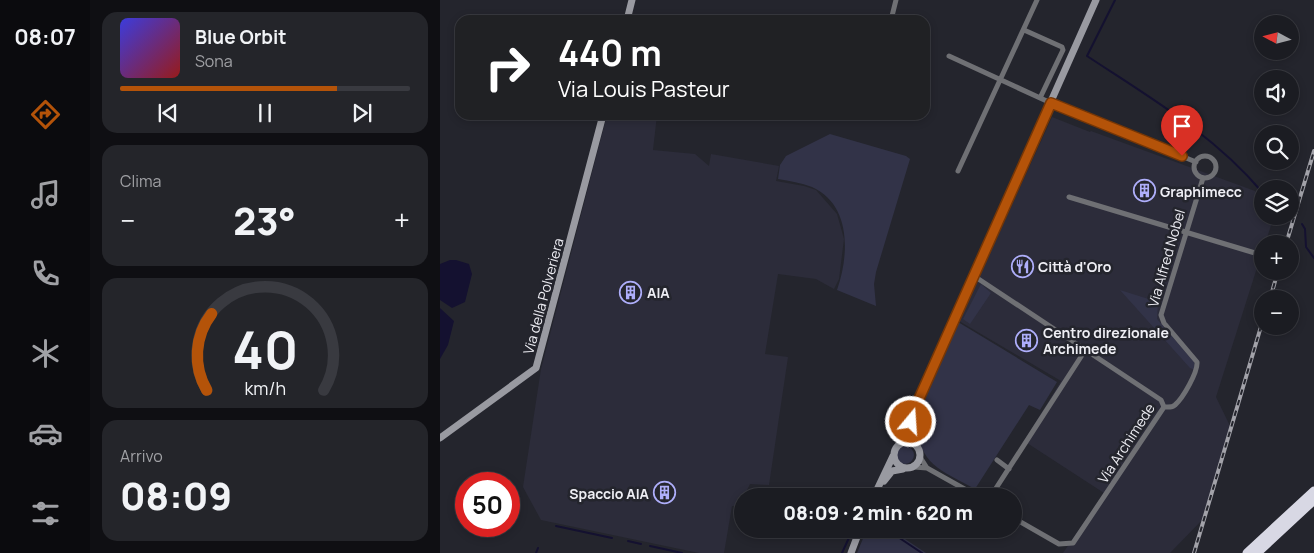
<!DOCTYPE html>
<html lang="it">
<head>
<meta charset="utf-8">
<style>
  body { margin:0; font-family:Manrope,sans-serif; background:#24252a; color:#f1f3f6; height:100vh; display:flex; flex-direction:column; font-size:19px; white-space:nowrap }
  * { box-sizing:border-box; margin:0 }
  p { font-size:16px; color:#a0a1a5 }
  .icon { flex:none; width:28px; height:28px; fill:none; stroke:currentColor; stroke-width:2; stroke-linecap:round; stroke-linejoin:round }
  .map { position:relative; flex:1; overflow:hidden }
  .side { display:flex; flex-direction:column; gap:12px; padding:12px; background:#0f0f13; width:350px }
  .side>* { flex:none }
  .hud { position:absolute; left:15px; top:15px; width:475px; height:105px; border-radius:15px; box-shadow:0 2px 8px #0003,0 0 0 1px #393a40; background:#202124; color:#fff; overflow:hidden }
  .needle { width:32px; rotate:277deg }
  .tools { position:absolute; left:814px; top:15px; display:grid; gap:10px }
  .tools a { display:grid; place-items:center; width:45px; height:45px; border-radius:50%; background:#1b1c22; box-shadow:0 2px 8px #0003,0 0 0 1px #393a40; font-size:25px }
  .speed { position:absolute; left:15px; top:472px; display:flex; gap:10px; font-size:25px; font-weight:700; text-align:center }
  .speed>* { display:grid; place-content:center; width:65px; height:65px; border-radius:50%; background:#1b1c22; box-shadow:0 2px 8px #0003,0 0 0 1px #393a40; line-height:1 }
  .speed .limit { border:8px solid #d22; background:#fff; color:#111 }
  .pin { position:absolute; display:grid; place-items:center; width:42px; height:42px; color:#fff; margin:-51px -21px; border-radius:50% 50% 50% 0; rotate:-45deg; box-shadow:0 0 5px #0007 }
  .pin .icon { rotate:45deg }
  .me { position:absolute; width:55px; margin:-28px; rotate:18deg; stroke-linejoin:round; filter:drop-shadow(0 0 4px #0008) }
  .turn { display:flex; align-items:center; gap:18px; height:105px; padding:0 20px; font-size:22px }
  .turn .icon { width:65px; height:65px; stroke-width:2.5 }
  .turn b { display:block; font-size:35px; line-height:42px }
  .big { font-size:38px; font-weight:800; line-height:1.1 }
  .side .card { flex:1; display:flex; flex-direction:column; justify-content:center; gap:8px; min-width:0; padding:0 18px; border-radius:15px; background:#24252a }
  .side .dial { align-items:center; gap:0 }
  .dial svg { height:130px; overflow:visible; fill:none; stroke:#393a40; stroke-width:7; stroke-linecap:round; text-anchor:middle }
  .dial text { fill:#f1f3f6; stroke:none }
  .song { display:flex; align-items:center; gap:15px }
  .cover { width:60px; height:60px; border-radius:8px; background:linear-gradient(135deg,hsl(240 70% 55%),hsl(0 70% 35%)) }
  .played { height:5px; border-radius:2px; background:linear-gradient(90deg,#b45309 75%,#393a40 75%) }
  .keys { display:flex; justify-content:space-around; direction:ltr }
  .heat { display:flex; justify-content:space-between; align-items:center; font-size:28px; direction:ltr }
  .trip { position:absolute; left:294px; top:488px; width:288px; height:50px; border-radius:25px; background:#1b1c22; box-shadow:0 2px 8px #0003,0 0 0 1px #393a40; font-weight:800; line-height:50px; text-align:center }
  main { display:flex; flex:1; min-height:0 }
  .dock { display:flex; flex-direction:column; width:90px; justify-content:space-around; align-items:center; background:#0b0b0e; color:#a0a1a5 }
  .dock .icon { width:35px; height:35px }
  .dock .on { color:#b45309 }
  .dock b { font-size:22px; color:#f1f3f6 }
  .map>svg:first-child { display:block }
  .built { fill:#2c2c3a }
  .green { fill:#323348 }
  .water { fill:#141130 }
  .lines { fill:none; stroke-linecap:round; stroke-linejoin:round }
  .stream { stroke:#141130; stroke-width:2 }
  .street { stroke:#6f7074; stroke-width:5 }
  .secondary { stroke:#999aa1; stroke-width:7 }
  .highway { stroke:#d8d8e4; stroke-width:9 }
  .rail-casing { stroke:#a2a2a9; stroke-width:4 }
  .rail { stroke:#24252d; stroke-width:2; stroke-dasharray:5.5; stroke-linecap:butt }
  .route-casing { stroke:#753606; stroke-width:12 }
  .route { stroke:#b45309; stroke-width:9 }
  .labels { text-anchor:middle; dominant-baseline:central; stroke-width:5; stroke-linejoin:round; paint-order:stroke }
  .poi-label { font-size:14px; font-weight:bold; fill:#eeeef4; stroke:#24252d; text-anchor:start }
  .street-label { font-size:14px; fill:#eeeef4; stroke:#24252d }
</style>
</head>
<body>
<main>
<nav class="dock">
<b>08:07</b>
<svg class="icon on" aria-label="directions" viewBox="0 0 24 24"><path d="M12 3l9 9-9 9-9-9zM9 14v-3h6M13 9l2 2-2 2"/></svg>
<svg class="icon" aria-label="music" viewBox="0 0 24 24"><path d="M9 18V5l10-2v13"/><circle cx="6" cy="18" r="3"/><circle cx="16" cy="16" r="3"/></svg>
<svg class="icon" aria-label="phone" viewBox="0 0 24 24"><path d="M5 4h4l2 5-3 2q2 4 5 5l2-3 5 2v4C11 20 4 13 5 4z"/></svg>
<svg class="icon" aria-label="climate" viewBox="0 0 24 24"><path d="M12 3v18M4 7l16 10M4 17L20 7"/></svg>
<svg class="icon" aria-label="car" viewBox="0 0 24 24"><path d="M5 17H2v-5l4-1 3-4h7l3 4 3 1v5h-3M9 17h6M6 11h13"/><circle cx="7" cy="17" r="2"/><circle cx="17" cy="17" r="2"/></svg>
<svg class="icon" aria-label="filters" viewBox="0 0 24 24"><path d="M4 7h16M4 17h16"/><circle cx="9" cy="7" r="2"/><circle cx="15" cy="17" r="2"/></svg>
</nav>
<section class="side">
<div class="card">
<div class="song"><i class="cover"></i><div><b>Blue Orbit</b><p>Sona</p></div></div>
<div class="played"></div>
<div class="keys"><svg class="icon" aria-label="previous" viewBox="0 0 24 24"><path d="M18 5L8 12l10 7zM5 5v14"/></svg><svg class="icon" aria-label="pause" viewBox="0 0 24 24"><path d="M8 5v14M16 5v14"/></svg><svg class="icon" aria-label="next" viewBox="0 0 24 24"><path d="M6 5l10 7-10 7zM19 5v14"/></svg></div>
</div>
<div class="card"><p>Clima</p>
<div class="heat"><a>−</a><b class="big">23°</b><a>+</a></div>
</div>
<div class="card dial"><svg viewBox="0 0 100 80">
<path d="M14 69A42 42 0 1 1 86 69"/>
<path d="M14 69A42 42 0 0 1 17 22" stroke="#b45309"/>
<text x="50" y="56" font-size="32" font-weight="700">40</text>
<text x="50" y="72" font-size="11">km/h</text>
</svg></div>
<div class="card"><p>Arrivo</p><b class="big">08:09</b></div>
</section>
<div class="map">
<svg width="874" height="553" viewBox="0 0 874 553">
  <rect width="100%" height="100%" fill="#24252d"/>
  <path class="built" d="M167,115H217L213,150L255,154L269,166L271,154L339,166L336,181L364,186L376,190L397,214L404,239L399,279L394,289L376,279L338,274L325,354L348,357L329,485L310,484L299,506H292L284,553H259L101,520L83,487L101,369Z
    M612,117L650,132L651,131L815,191L822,199V216H834L825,244H822V252L776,397L791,428L765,517L730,553H623L664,493L584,441L621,381L519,321Z"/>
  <path class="green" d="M390,134L466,156L470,159L436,272L434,284L436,306L397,290C409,256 412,205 372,187C361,183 350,181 338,179L340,165L346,156Z
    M541,284L551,293L530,324L523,319Z
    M680,290L718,302L717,319L754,362L755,370L750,368Z
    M518,322L617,382L600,410L589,405L535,489C500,469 479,466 476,420Z
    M456 455a9 9 0 1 1 18 0a9 9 0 1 1-18 0Z
    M427,529H450L486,553H417Z"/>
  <path class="water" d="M10,260H16L29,264L32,274L25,302L12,308L0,300V264Z
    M0,308L14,321L8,345L0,359Z"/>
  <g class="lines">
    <path class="stream" d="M675,0L647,56C709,97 773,134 822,192
      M843,216L848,221
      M862,224L865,229L866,247L874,258
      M116,526L172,538
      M446,529L482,553
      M188,541L201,544
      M210,546L242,553
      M96,553L98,548
      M402,553L413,529"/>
    <path class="street" d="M452,16L456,0
      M584,30L622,47L623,50L600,98
      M509,56L611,103L756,162
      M754 167a11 11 0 1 1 22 0a11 11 0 1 1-22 0Z
      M518,171L597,0
      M629,197L815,253
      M534,276L721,400L724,407
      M724,407C728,407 732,408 735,405C743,398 758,372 757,362L724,323L721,315L763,178
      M480,457L487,468
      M557,460L569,469
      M474,467L487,468L537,496
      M551,496L646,349
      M572,517L619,544L633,543L724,407"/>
    <path class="secondary" d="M187,20L192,0
      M0,438L96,368L163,115
      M454 455a13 13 0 1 1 26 0a13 13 0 1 1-26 0Z
      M462,443L467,420L473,408
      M478,448C469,427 472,422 478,401L656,0
      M444,481L452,471L463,469
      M434,496L453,456
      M411,553L420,529"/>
    <path class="highway" d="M807,553L874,491
      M817,553L874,500"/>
    <defs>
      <path id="rail" d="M846,244L874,151
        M830,299L838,271
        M754,553L822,323"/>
    </defs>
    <use href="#rail" class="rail-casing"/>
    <use href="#rail" class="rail"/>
  </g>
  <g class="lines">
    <defs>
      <path id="route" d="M471,422L478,401L611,103L742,156"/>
    </defs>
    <use href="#route" class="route-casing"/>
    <use href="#route" class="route"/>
  </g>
  <defs>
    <symbol id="building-ring" viewBox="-11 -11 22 22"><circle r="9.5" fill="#24252d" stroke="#aeaefa" stroke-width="1.5"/><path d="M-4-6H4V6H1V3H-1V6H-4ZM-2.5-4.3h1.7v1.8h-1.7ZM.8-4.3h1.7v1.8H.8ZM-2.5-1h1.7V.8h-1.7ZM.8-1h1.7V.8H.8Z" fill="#aeaefa"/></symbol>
    <symbol id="restaurant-ring" viewBox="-11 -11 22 22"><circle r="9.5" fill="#24252d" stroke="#aeaefa" stroke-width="1.5"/><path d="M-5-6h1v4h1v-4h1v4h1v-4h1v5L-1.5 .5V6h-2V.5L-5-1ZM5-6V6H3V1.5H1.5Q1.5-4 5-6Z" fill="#aeaefa"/></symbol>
  </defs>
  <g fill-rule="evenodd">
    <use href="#building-ring" x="692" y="178" width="25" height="25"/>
    <use href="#restaurant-ring" x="570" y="254" width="25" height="25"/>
    <use href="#building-ring" x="178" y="280" width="25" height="25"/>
    <use href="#building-ring" x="574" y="328" width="25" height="25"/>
    <use href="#building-ring" x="212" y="480" width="25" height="25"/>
  </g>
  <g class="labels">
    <g class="poi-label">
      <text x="720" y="191">Graphimecc</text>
      <text x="598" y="266">Città d'Oro</text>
      <text x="207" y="292">AIA</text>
      <text x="603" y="332">Centro direzionale<tspan x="603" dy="16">Archimede</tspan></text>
      <text x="209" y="493" text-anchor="end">Spaccio AIA</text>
    </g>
    <g class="street-label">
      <text transform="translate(726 258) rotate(-74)">Via Alfred Nobel</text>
      <text transform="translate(103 296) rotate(-75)">Via della Polveriera</text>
      <text transform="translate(686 443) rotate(-57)">Via Archimede</text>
    </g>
  </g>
</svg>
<div class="tools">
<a><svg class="needle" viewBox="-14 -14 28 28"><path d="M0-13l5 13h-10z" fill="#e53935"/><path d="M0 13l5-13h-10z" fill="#a0a1a5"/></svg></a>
<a><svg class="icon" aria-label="sound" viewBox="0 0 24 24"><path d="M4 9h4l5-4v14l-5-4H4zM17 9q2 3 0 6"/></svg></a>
<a><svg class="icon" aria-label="search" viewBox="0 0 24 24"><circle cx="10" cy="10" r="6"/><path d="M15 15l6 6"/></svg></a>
<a><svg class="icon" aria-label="layers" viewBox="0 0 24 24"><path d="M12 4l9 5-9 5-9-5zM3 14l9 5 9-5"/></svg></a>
<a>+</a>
<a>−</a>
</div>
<div class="speed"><div class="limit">50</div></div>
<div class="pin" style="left:742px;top:156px;background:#d93025"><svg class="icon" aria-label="arrive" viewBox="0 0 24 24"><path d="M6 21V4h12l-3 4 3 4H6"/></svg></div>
<svg class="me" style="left:471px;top:422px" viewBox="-20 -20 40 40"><circle r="17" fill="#b45309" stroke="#fff" stroke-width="3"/><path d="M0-11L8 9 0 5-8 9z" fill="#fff"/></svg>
<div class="trip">08:09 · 2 min · 620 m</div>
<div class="hud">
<div class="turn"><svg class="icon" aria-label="right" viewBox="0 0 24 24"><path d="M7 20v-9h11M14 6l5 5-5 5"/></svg><div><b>440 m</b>Via Louis Pasteur</div></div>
</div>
</div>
</main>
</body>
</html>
